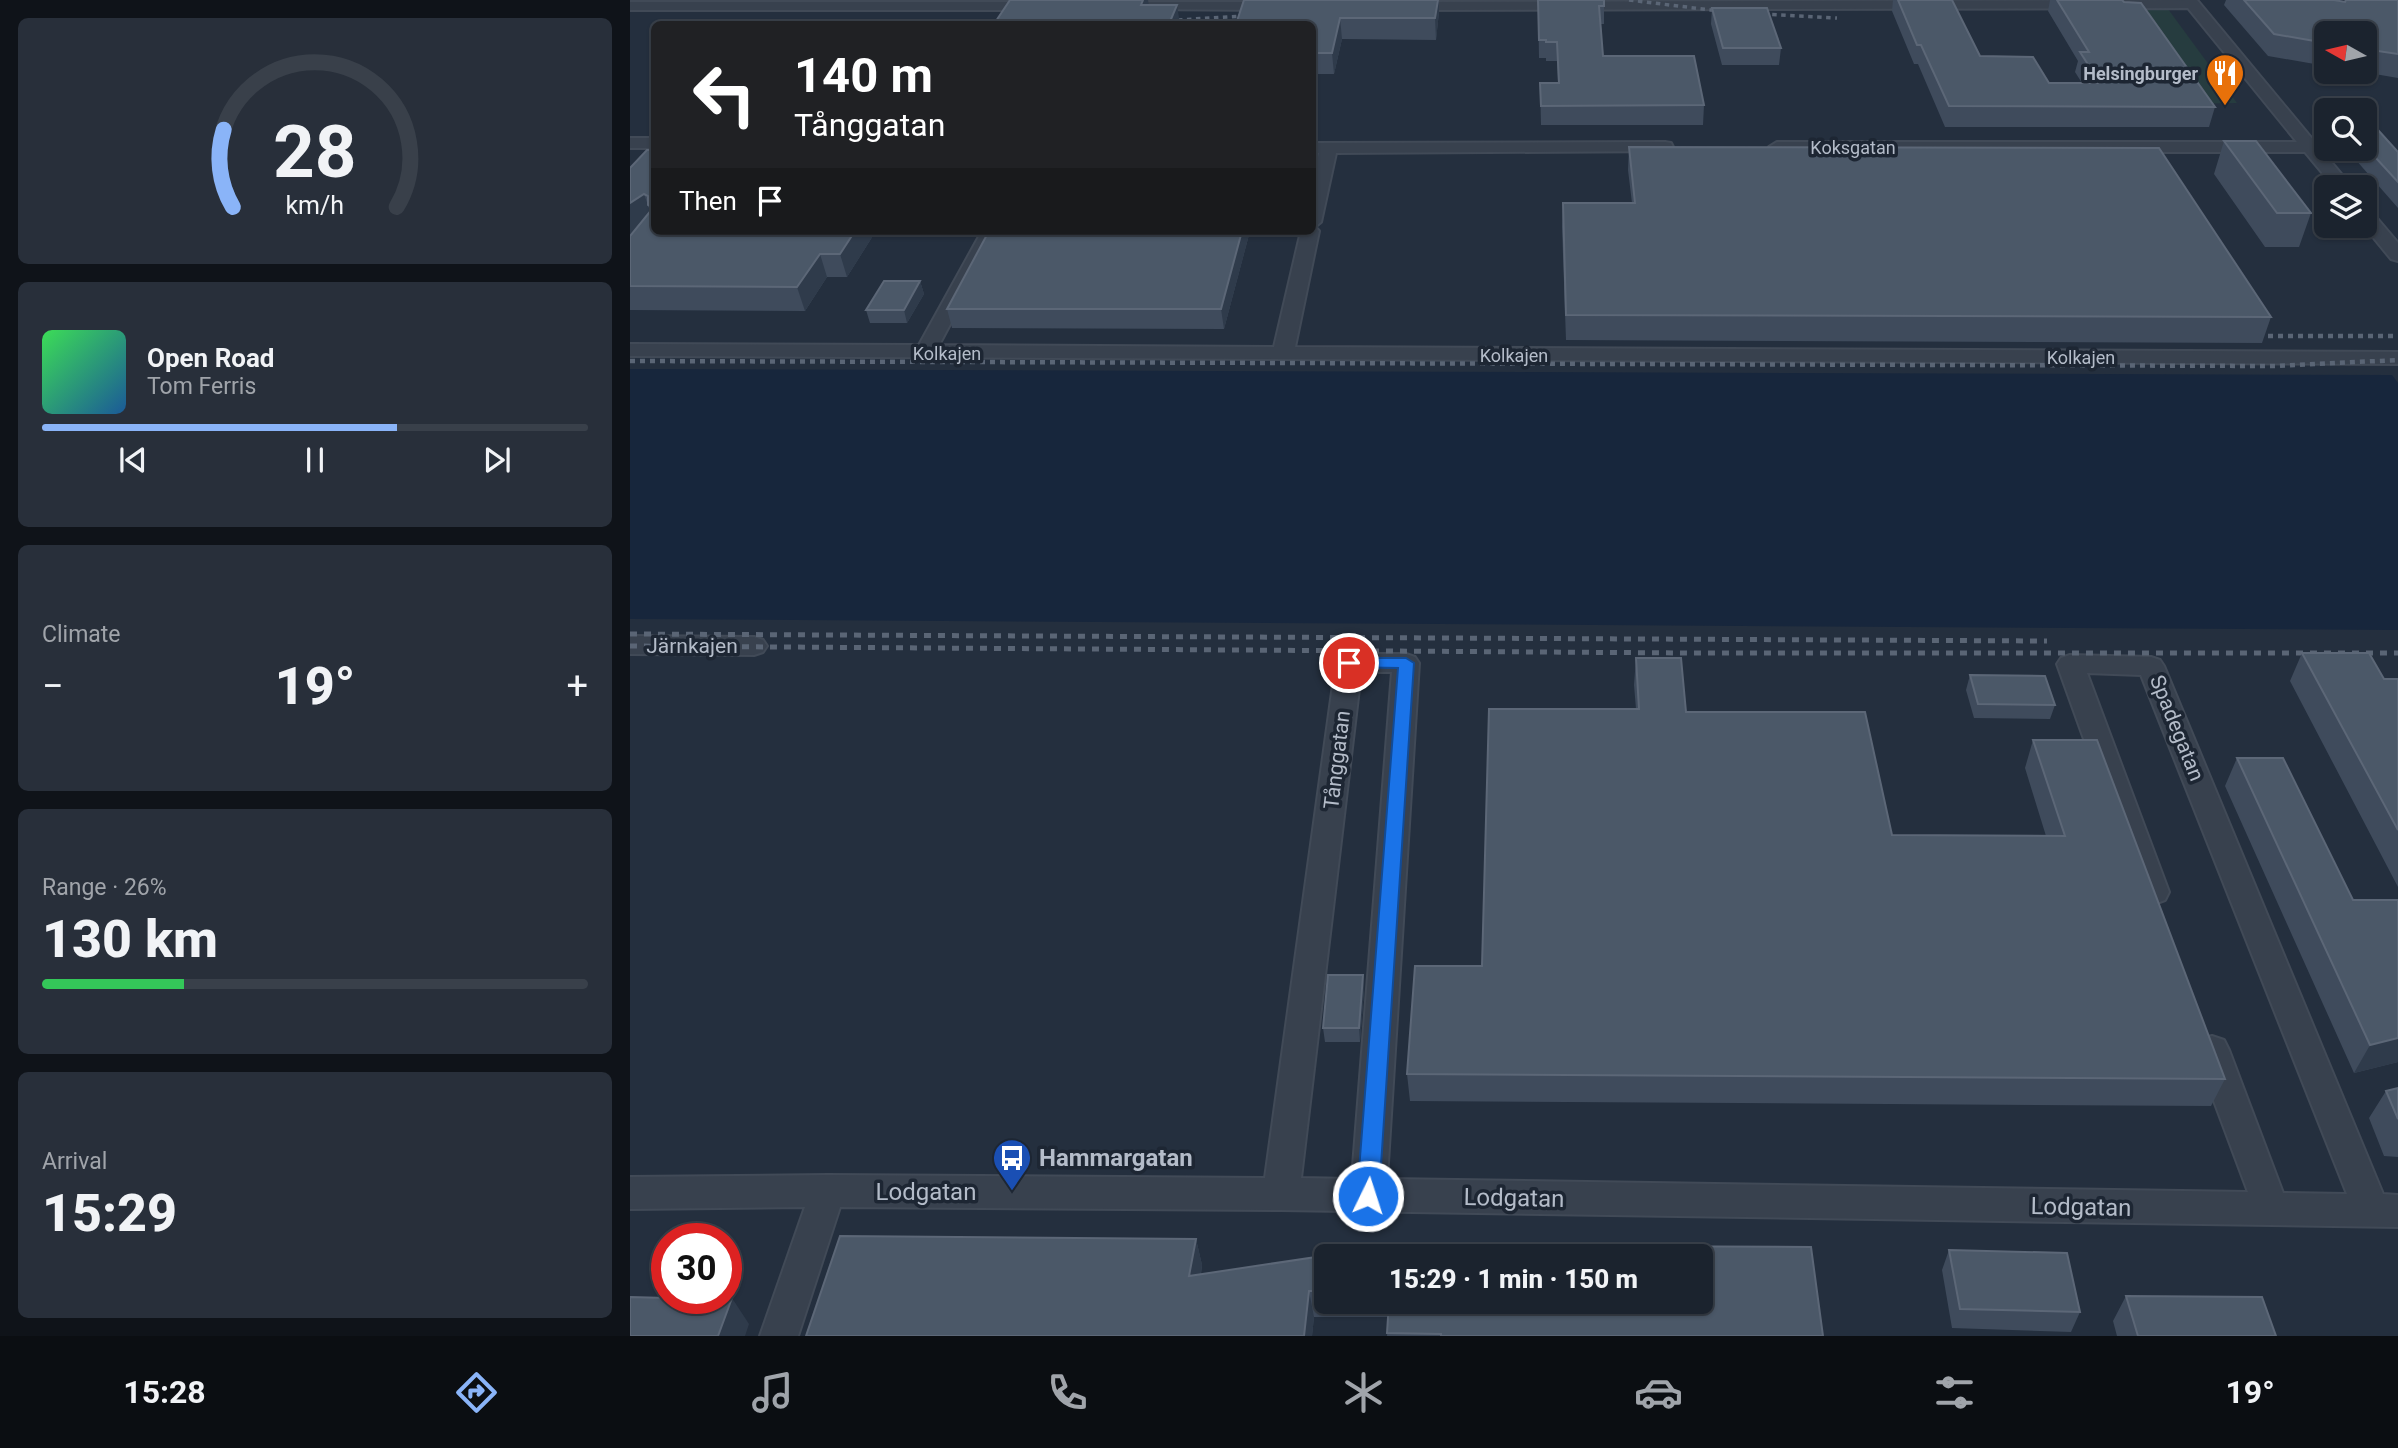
<!DOCTYPE html>
<html lang="en">
<head>
<meta charset="utf-8">
<style>
  body { margin:0; font-family:Roboto,sans-serif; background:#282f3a; color:#f1f3f6; height:100vh; display:flex; flex-direction:column; font-size:26px; white-space:nowrap }
  * { box-sizing:border-box; margin:0 }
  p { font-size:23px; color:#a0a4aa }
  .icon { flex:none; width:38px; height:38px; fill:none; stroke:currentColor; stroke-width:2; stroke-linecap:round; stroke-linejoin:round }
  .map { position:relative; flex:1; overflow:hidden }
  .sheet { display:flex; flex-direction:column; gap:18px; padding:18px; background:#0f1319; width:630px }
  .sheet>* { flex:none }
  .top-card { position:absolute; left:21px; top:21px; width:665px; height:214px; border-radius:10px; box-shadow:0 2px 5px #0004,0 0 0 2px #39404a; background:#202124; color:#fff; overflow:hidden }
  .needle { width:46px; rotate:278deg }
  .controls { position:absolute; left:1684px; top:21px; display:grid; gap:14px }
  .controls a { display:grid; place-items:center; width:63px; height:63px; border-radius:10px; background:#1b232e; box-shadow:0 2px 5px #0004,0 0 0 2px #39404a; font-size:35px }
  .speed { position:absolute; left:21px; top:1223px; display:flex; gap:14px; font-size:35px; font-weight:700; text-align:center }
  .speed>* { display:grid; place-content:center; width:91px; height:91px; border-radius:50%; background:#1b232e; box-shadow:0 2px 5px #0004,0 0 0 2px #39404a; line-height:1 }
  .speed .limit { border:10px solid #d22; background:#fff; color:#111 }
  .pin { position:absolute; display:grid; place-items:center; width:60px; height:60px; color:#fff; margin:-30px; border:4px solid #fff; border-radius:50%; box-shadow:0 2px 7px #0007 }
  .me { position:absolute; width:77px; margin:-38px; rotate:4deg; stroke-linejoin:round; filter:drop-shadow(0 0 5px #0008) }
  .turn { display:flex; align-items:center; gap:24px; height:147px; padding:0 28px; font-size:32px }
  .turn .icon { width:91px; height:91px; stroke-width:2.5 }
  .turn b { display:block; font-size:49px; line-height:60px }
  .then { display:flex; align-items:center; height:66px; padding:0 28px; background:#0003; gap:14px; font-size:26px }
  .big { font-size:52px; font-weight:800; line-height:1.1 }
  .sheet .tile { flex:1; display:flex; flex-direction:column; justify-content:center; gap:10px; min-width:0; padding:0 24px; border-radius:10px; background:#282f3a }
  .sheet .dial { align-items:center; gap:0 }
  .dial svg { height:182px; overflow:visible; fill:none; stroke:#39404a; stroke-width:7; stroke-linecap:round; text-anchor:middle }
  .dial text { fill:#f1f3f6; stroke:none }
  .song { display:flex; align-items:center; gap:21px }
  .cover { width:84px; height:84px; border-radius:10px; background:linear-gradient(135deg,hsl(130 70% 55%),hsl(210 70% 35%)) }
  .played { height:7px; border-radius:4px; background:linear-gradient(90deg,#8ab4f8 65%,#39404a 65%) }
  .keys { display:flex; justify-content:space-around; direction:ltr }
  .heat { display:flex; justify-content:space-between; align-items:center; font-size:38px; direction:ltr }
  .charge { height:10px; border-radius:5px; background:linear-gradient(90deg,#34c759 26%,#39404a 0) }
  .trip { position:absolute; left:684px; top:1244px; width:399px; height:70px; border-radius:10px; background:#1b232e; box-shadow:0 2px 5px #0004,0 0 0 2px #39404a; font-weight:800; line-height:70px; text-align:center }
  .dock { display:flex; height:112px; justify-content:space-around; align-items:center; background:#0b0e12; color:#a0a4aa }
  .dock .icon { width:49px; height:49px }
  .dock .current { color:#8ab4f8 }
  .dock b { font-size:32px; color:#f1f3f6 }
  main { display:flex; flex:1; min-height:0 }
  .map>svg:first-child { display:block }
  .green { fill:#263c3f }
  .water { fill:#17263c }
  .lines { fill:none; stroke-linecap:round; stroke-linejoin:round }
  .street-casing { stroke:#414a57; stroke-width:4 }
  .street { fill:#38414e; fill-rule:evenodd }
  .rail-far2 { stroke:#5a6575; stroke-width:3.5; stroke-dasharray:4.5 4.5; stroke-linecap:butt }
  .rail-far1 { stroke:#5a6575; stroke-width:4.5; stroke-dasharray:5 5; stroke-linecap:butt }
  .rail { stroke:#5a6575; stroke-width:5; stroke-dasharray:7 7; stroke-linecap:butt }
  .wall { fill:#3f4b5c; fill-rule:evenodd }
  .shaded-wall { fill:#2f3b4b }
  .building { fill:#4b5868; stroke:#5c6777; stroke-width:2 }
  .route { fill:#1a73e8; stroke:#114b97; stroke-width:2 }
  .labels { text-anchor:middle; dominant-baseline:central; stroke-width:7; stroke-linejoin:round; paint-order:stroke }
  .far-poi-label { font-size:18px; font-weight:bold; fill:#b4bcc9; stroke:#1d2633; text-anchor:end }
  .far-street-label { font-size:18px; fill:#b4bcc9; stroke:#1d2633 }
  .street-label { font-size:21px; fill:#b4bcc9; stroke:#1d2633 }
  .near-poi-label { font-size:24px; font-weight:bold; fill:#b4bcc9; stroke:#1d2633; text-anchor:start }
  .near-street-label { font-size:24px; fill:#b4bcc9; stroke:#1d2633 }
</style>
</head>
<body>
<main>
<section class="sheet">
<div class="tile dial"><svg viewBox="0 0 100 80">
<path d="M14 69A42 42 0 1 1 86 69"/>
<path d="M14 69A42 42 0 0 1 10 35" stroke="#8ab4f8"/>
<text x="50" y="56" font-size="32" font-weight="700">28</text>
<text x="50" y="72" font-size="11">km/h</text>
</svg></div>
<div class="tile">
<div class="song"><i class="cover"></i><div><b>Open Road</b><p>Tom Ferris</p></div></div>
<div class="played"></div>
<div class="keys"><svg class="icon" aria-label="previous" viewBox="0 0 24 24"><path d="M18 5L8 12l10 7zM5 5v14"/></svg><svg class="icon" aria-label="pause" viewBox="0 0 24 24"><path d="M8 5v14M16 5v14"/></svg><svg class="icon" aria-label="next" viewBox="0 0 24 24"><path d="M6 5l10 7-10 7zM19 5v14"/></svg></div>
</div>
<div class="tile"><p>Climate</p>
<div class="heat"><a>−</a><b class="big">19°</b><a>+</a></div>
</div>
<div class="tile"><p>Range · 26%</p><b class="big">130 km</b><div class="charge"></div></div>
<div class="tile"><p>Arrival</p><b class="big">15:29</b></div>
</section>
<div class="map">
<svg width="1768" height="1336" viewBox="0 0 1768 1336">
  <rect width="100%" height="100%" fill="#242f3e"/>
  <path class="green" d="M1490,8L1538,9L1607,103L1553,104Z"/>
  <path class="water" d="M0,369L1762,375L1768,383V630L0,619Z"/>
  <g class="lines">
    <defs>
      <path id="street" d="M1567,0L1722,187H1704L1675,152H1147L1139,147L1147,142H1667L1558,8L774,10L767,6L774,2Z
        M0,2H410L417,6L410,10H0Z
        M511,2H648L655,6L648,10L506,9L504,6L506,3Z
        M0,138H24V148H0Z
        M1035,142L1041,143L1043,147L1041,151L706,153L691,222L685,227L689,231L665,347L1768,352V364L0,356V344L289,345L352,231H370L309,345L644,347L671,231H682V182L689,153H682V143Z
        M1734,209L1740,210L1768,243V261L1761,259L1734,226Z
        M0,636L124,637L133,640L137,646L133,652L124,655L0,654Z
        M719,654H776L785,657L789,663L757,1179L1618,1192L1565,1050L1570,1040L1582,1036L1594,1040L1599,1050L1653,1193L1717,1194L1511,675L1457,673L1539,892L1535,900L1524,904L1513,900L1509,892L1427,664L1431,658L1440,655L1521,657L1530,660L1534,666L1753,1194L1768,1195V1227L651,1210L210,1207L168,1336H130L175,1207L0,1209V1177L198,1175L635,1178L706,663L710,657ZM731,672H762L722,1179L671,1178Z"/>
    </defs>
    <use href="#street" class="street-casing"/>
    <use href="#street" class="street"/>
    <path class="rail-far2" d="M999,0L1097,12L1207,18
      M530,21L614,16"/>
    <path class="rail-far1" d="M1628,336H1768
      M0,361L1645,366L1768,360"/>
    <path class="rail" d="M0,634L1417,641
      M0,646L1060,653H1768"/>
  </g>
  <path class="wall" d="M614,0H809V12L806,40L712,39L704,74H682V24Z
    M908,0L974,6V24H971L973,56L1074,105L1073,125H911L910,83H928L927,61H916V58H909Z
    M1263,0H1322L1350,56L1419,83H1452L1445,72L1448,61L1418,11L1420,0H1492L1585,107L1579,127H1315L1288,64H1284L1262,11Z
    M1596,0H1704L1714,2L1715,0H1768V78L1733,72H1734V33H1696V66L1638,56L1594,5Z
    M1082,8L1151,48L1149,65H1092L1081,24Z
    M1734,124L1768,152V208L1718,151V149H1734Z
    M1594,141L1681,213L1669,247H1635L1584,174Z
    M999,147L1641,317L1632,343L936,340L932,227L933,203H1002L998,170Z
    M17,150L24,231H246L217,277H197L175,311L0,310V168Z
    M359,231H620L594,329L322,328L317,309Z
    M290,281L294,294L277,323H240L236,310Z
    M1672,653L1754,679H1768V887L1660,681Z
    M1006,658L1056,712L1262,835L1416,836L1395,768L1403,740L1595,1079L1581,1106L780,1101L777,1074L852,966L1006,709L1004,685Z
    M1340,675L1425,705L1420,719L1344,718L1336,690Z
    M1607,758L1723,900H1768V1062L1724,1073L1595,786Z
    M733,975L734,990L730,1042H695L693,1028Z
    M1768,1088V1157L1754,1156L1739,1118L1756,1091Z
    M210,1236L566,1239L572,1265L571,1274L706,1254H759V1245L1181,1247L1193,1336H757L758,1317H684L682,1336H176ZM696,1256H1071V1302H696Z
    M1319,1250L1450,1312L1441,1332L1322,1328L1312,1270Z
    M1496,1296L1646,1336H1487L1483,1321Z"/>
  <path class="shaded-wall" d="M513,0H518L520,12L511,5Z
    M808,0H809V12L806,40L805,18Z
    M547,5L550,24H539Z
    M710,18L712,39L704,74L702,53Z
    M14,194L22,217L0,244V203Z
    M225,231H246L217,277L210,254Z
    M612,231H620L594,329L591,309Z
    M190,254L197,277L175,311L167,287Z
    M290,281L294,294L277,323L274,310Z
    M733,975L734,990L730,1042L729,1028Z
    M1768,1038V1062L1724,1073L1740,1045Z
    M566,1239L572,1265L566,1302L559,1276Z
    M679,1291L684,1317L682,1336H674Z
    M102,1298L119,1324L115,1336H88Z"/>
  <path class="building" d="M380,0H513L511,5H547L539,24H364Z
    M614,0H808L805,18H710L702,53H682V24H606Z
    M908,0H974V6H969L973,56H1064L1074,105L911,106L910,83H929L927,42H916V40H909Z
    M1268,0H1322L1350,56L1403,57L1419,83H1470L1450,52H1459L1427,0H1492L1494,2L1511,3L1585,107L1319,106L1291,45H1287Z
    M1614,0H1704L1715,2L1716,0H1768V54L1734,49V33H1696V43L1644,34Z
    M1082,8H1137L1151,48H1093Z
    M1739,120L1768,152V182L1734,145V124Z
    M1594,141H1626L1681,213H1647Z
    M999,147L1529,148L1641,317L936,315L933,203H1005Z
    M17,150H24V231H225L210,254H190L167,287L0,286V236L23,208L18,205V196L14,194L0,203V168Z
    M359,231H612L591,309H317Z
    M254,281H290L274,310H236Z
    M1672,653H1739L1754,679H1768V830Z
    M1006,658H1051L1056,712H1235L1262,835L1435,836L1403,740H1467L1595,1079L777,1074L785,966H852L859,709H1009Z
    M1340,675L1415,676L1425,705L1348,704Z
    M1607,758H1653L1723,900H1768V1038L1740,1045Z
    M698,975H733L729,1028H693Z
    M1768,1088V1119L1756,1091Z
    M210,1236L566,1239L559,1276L706,1254H759V1245L1181,1247L1193,1336H811V1334L757,1333L759,1302H1071V1256H696V1291H679L674,1336H176Z
    M1319,1250L1437,1253L1450,1312L1330,1309Z
    M1496,1296L1632,1297L1646,1336H1508Z
    M0,1297L37,1298H102L88,1336H0Z"/>
  <path class="route" d="M719,658H776L784,663L749,1196L745,1203L738,1206L730,1203L727,1196L768,668L713,667L711,663Z"/>
  <defs>
    <symbol id="restaurant-pin" viewBox="-11 -11 22 30"><path d="M0 17L-7.5 6A9.5 9.5 0 1 1 7.5 6Z" fill="#e8710a" stroke="#1d2633"/><path d="M-5-6h1v4h1v-4h1v4h1v-4h1v5L-1.5 .5V6h-2V.5L-5-1ZM5-6V6H3V1.5H1.5Q1.5-4 5-6Z" fill="#fff"/></symbol>
    <symbol id="bus-pin" viewBox="-11 -11 22 30"><path d="M0 17L-7.5 6A9.5 9.5 0 1 1 7.5 6Z" fill="#1a4fb4" stroke="#1d2633"/><path d="M-5-6H5V4H4V6H2V4H-2V6H-4V4H-5ZM-3.5-4V0h7V-4ZM-3.5 1.2v1.5H-2V1.2ZM2 1.2v1.5H3.5V1.2Z" fill="#fff"/></symbol>
  </defs>
  <g fill-rule="evenodd">
    <use href="#restaurant-pin" x="1573" y="51" width="44" height="60"/>
    <use href="#bus-pin" x="360" y="1136" width="44" height="60"/>
  </g>
  <g class="labels">
    <g class="far-poi-label">
      <text x="1568" y="73">Helsingburger</text>
    </g>
    <g class="far-street-label">
      <text x="1223" y="147">Koksgatan</text>
      <text x="317" y="353">Kolkajen</text>
      <text x="884" y="355">Kolkajen</text>
      <text x="1451" y="357">Kolkajen</text>
    </g>
    <g class="street-label">
      <text x="62" y="646">Järnkajen</text>
      <text transform="translate(1547 728) rotate(68)">Spadegatan</text>
      <text transform="translate(707 760) rotate(-83)">Tånggatan</text>
    </g>
    <g class="near-poi-label">
      <text x="409" y="1158">Hammargatan</text>
    </g>
    <g class="near-street-label">
      <text x="296" y="1192">Lodgatan</text>
      <text transform="translate(884 1198) rotate(1)">Lodgatan</text>
      <text transform="translate(1451 1207) rotate(1)">Lodgatan</text>
    </g>
  </g>
</svg>
<div class="controls">
<a><svg class="needle" viewBox="-14 -14 28 28"><path d="M0-13l5 13h-10z" fill="#e53935"/><path d="M0 13l5-13h-10z" fill="#a0a4aa"/></svg></a>
<a><svg class="icon" aria-label="search" viewBox="0 0 24 24"><circle cx="10" cy="10" r="6"/><path d="M15 15l6 6"/></svg></a>
<a><svg class="icon" aria-label="layers" viewBox="0 0 24 24"><path d="M12 4l9 5-9 5-9-5zM3 14l9 5 9-5"/></svg></a>
</div>
<div class="speed"><div class="limit">30</div></div>
<div class="pin" style="left:719px;top:663px;background:#d93025"><svg class="icon" aria-label="arrive" viewBox="0 0 24 24"><path d="M6 21V4h12l-3 4 3 4H6"/></svg></div>
<svg class="me" style="left:738px;top:1196px" viewBox="-20 -20 40 40"><circle r="17" fill="#1a73e8" stroke="#fff" stroke-width="3"/><path d="M0-11L8 9 0 5-8 9z" fill="#fff"/></svg>
<div class="trip">15:29 · 1 min · 150 m</div>
<div class="top-card">
<div class="turn"><svg class="icon" aria-label="left" viewBox="0 0 24 24"><path d="M17 20v-9H6M10 6l-5 5 5 5"/></svg><div><b>140 m</b>Tånggatan</div></div>
<div class="then">Then<svg class="icon" aria-label="arrive" viewBox="0 0 24 24"><path d="M6 21V4h12l-3 4 3 4H6"/></svg></div>
</div>
</div>
</main>
<nav class="dock">
<b>15:28</b>
<svg class="icon current" aria-label="directions" viewBox="0 0 24 24"><path d="M12 3l9 9-9 9-9-9zM9 14v-3h6M13 9l2 2-2 2"/></svg>
<svg class="icon" aria-label="music" viewBox="0 0 24 24"><path d="M9 18V5l10-2v13"/><circle cx="6" cy="18" r="3"/><circle cx="16" cy="16" r="3"/></svg>
<svg class="icon" aria-label="phone" viewBox="0 0 24 24"><path d="M5 4h4l2 5-3 2q2 4 5 5l2-3 5 2v4C11 20 4 13 5 4z"/></svg>
<svg class="icon" aria-label="climate" viewBox="0 0 24 24"><path d="M12 3v18M4 7l16 10M4 17L20 7"/></svg>
<svg class="icon" aria-label="car" viewBox="0 0 24 24"><path d="M5 17H2v-5l4-1 3-4h7l3 4 3 1v5h-3M9 17h6M6 11h13"/><circle cx="7" cy="17" r="2"/><circle cx="17" cy="17" r="2"/></svg>
<svg class="icon" aria-label="filters" viewBox="0 0 24 24"><path d="M4 7h16M4 17h16"/><circle cx="9" cy="7" r="2"/><circle cx="15" cy="17" r="2"/></svg>
<b>19°</b>
</nav>
</body>
</html>
